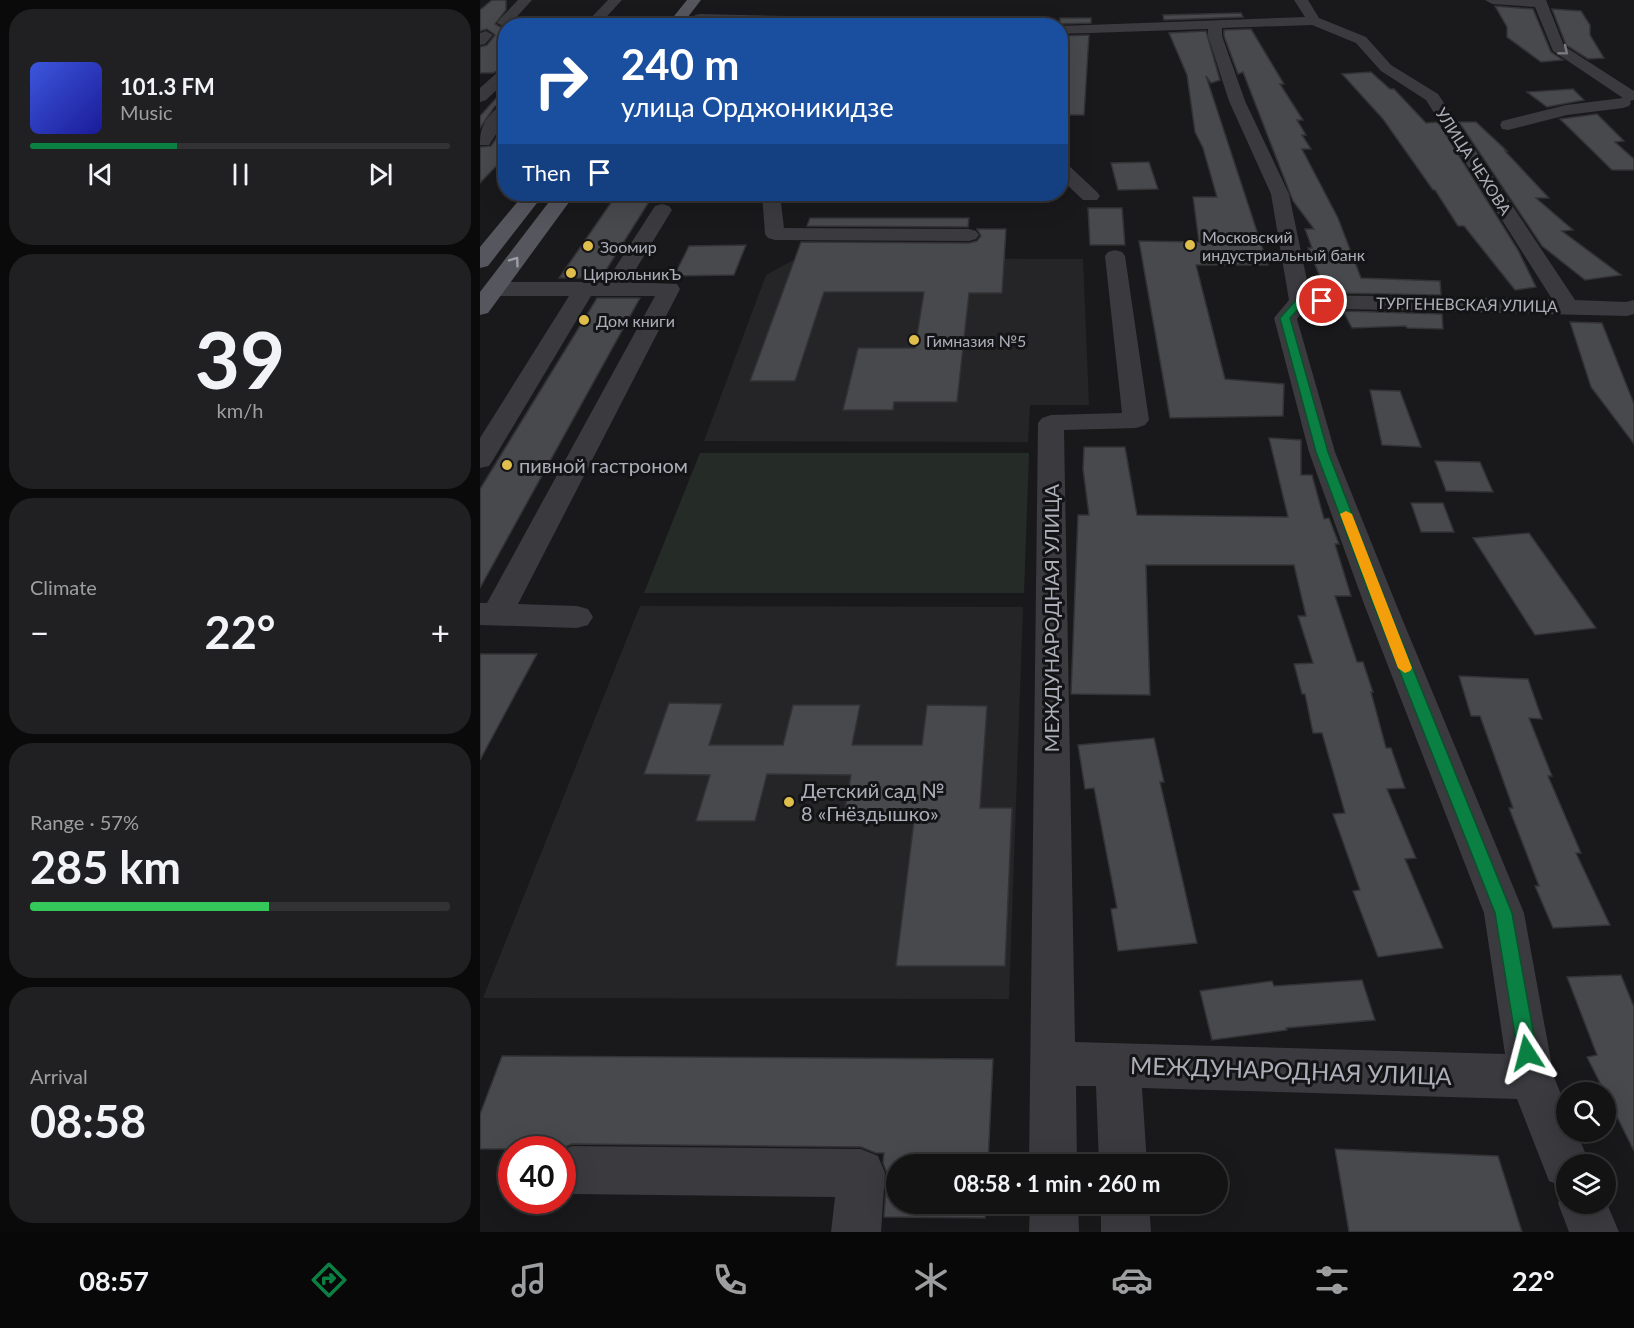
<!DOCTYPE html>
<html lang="en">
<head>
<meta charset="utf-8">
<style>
  body { margin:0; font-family:Lato,sans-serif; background:#202022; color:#f1f3f6; height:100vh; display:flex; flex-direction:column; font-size:22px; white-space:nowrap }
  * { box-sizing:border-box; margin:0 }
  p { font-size:20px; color:#9d9ea0 }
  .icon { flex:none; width:33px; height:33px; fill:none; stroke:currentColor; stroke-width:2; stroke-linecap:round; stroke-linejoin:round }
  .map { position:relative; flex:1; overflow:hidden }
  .sheet { display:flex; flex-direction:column; gap:9px; padding:9px; background:#0a0a0b; width:480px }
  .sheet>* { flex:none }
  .hud { position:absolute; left:18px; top:18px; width:570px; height:183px; border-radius:24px; box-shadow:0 6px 24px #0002,0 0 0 2px #323234; background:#1a4fa0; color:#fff; overflow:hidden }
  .controls { position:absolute; left:1076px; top:1082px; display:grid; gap:12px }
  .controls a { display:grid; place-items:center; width:60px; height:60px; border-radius:50%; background:#131314; box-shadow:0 6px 24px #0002,0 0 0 2px #323234; font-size:30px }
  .speed { position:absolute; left:18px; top:1136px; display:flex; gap:12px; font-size:30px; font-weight:700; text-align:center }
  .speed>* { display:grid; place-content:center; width:78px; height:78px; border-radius:50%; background:#131314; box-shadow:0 6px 24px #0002,0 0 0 2px #323234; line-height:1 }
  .speed .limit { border:9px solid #d22; background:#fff; color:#111 }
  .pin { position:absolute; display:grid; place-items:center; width:51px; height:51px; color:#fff; margin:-26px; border:3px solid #fff; border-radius:50%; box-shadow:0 2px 6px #0007 }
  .me { position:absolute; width:66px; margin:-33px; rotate:351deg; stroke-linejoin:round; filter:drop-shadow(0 0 4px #0008) }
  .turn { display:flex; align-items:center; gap:21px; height:126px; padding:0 24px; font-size:27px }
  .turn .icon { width:78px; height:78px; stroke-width:2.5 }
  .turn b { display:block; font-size:42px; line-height:51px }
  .then { display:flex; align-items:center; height:57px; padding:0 24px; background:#0003; gap:12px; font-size:22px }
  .big { font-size:45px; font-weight:700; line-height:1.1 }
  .sheet .widget { flex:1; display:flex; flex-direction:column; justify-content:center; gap:9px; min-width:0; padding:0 21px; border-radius:24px; background:#202022 }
  .sheet .dial { align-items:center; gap:0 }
  .dial b { font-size:78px; line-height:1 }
  .song { display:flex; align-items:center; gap:18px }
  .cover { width:72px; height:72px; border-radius:9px; background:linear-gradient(135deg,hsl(230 70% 55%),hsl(240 70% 35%)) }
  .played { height:6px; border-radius:3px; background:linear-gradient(90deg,#0b8043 35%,#323234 35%) }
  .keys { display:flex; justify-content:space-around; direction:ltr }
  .heat { display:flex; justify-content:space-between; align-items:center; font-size:33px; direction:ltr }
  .charge { height:9px; border-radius:4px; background:linear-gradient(90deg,#34c759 57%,#323234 0) }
  .trip { position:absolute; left:406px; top:1154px; width:342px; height:60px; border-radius:30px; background:#131314; box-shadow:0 6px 24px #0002,0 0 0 2px #323234; font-weight:700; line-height:60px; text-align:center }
  .dock { display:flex; height:96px; justify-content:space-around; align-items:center; background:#080808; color:#9d9ea0 }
  .dock .icon { width:42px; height:42px }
  .dock .on { color:#0b8043 }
  .dock b { font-size:27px; color:#f1f3f6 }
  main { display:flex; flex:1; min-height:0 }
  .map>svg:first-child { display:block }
  .built { fill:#252527 }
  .green { fill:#252c27 }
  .building { fill:#48494d; stroke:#333336; stroke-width:1.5 }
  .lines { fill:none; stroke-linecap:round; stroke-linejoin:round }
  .minor { fill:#3a3a3f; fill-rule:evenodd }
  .major { fill:#56575e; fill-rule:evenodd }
  .oneway { stroke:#797a82 }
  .oneway2 { stroke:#9b9da7 }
  .route { fill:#0b8043; stroke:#07532c; stroke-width:1.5 }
  .slow { fill:#f59e0b }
  .poi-dot { fill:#e0be4b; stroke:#141416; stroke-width:2 }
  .labels { text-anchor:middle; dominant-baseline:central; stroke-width:6; stroke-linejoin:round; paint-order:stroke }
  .far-street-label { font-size:16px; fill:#acafb9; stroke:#141416 }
  .far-poi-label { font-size:16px; fill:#acafb9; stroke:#141416; text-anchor:start }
  .poi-label { font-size:20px; fill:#acafb9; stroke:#141416; text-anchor:start }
  .street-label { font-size:20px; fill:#acafb9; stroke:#141416 }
  .near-street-label { font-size:24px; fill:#acafb9; stroke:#141416 }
</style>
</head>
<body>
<main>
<section class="sheet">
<div class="widget">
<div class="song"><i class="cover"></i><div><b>101.3 FM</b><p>Music</p></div></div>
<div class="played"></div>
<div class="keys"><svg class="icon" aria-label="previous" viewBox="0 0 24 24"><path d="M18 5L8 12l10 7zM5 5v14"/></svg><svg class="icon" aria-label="pause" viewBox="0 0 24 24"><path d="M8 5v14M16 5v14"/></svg><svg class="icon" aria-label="next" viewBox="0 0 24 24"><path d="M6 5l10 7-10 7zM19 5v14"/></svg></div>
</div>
<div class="widget dial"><b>39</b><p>km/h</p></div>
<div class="widget"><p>Climate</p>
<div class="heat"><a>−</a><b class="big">22°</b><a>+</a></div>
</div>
<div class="widget"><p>Range · 57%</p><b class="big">285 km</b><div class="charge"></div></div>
<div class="widget"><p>Arrival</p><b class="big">08:58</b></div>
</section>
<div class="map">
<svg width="1154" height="1232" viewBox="0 0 1154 1232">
  <rect width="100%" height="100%" fill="#19191b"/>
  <path class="built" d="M317,258L603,259L609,405H550L548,442L224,441L286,275Z
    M160,606L543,607L529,999L3,998Z"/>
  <path class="green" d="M220,453H549L544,593H164Z"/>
  <path class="building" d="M12,0H26V10L15,24L26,30V66L13,73H0V47L7,45L15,35L7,29L0,31V10Z
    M1015,6L1053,9L1071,52L1083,60L1061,62L1027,37V27Z
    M1072,9L1101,11L1110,25V35L1124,58L1108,59L1086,45Z
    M761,13L763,17L684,20L683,15Z
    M580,18H611V23L580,24Z
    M771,29L804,84H800L823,120H817L826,135H822L831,149H822L858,218L881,278L960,281L961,295L853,293L851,291H846L828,248H832L825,229H834L813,201L763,72L758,74L744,36V30Z
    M726,31L740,80L731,83L726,76L788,265H716L745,379L804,384L803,416L690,418L659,241L719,242L713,197H737L723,148L715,132L707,75L689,33Z
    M609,35L604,115H580V36Z
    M891,72L910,89H914L946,123L958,122L1038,250L1056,287L1035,290L984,226H978L955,190H953L903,119L862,74Z
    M26,87V106H15L0,128V116Z
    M1093,89L1104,100L1067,107L1047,92Z
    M1117,114L1144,141L1135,142L1154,159V170H1132L1080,119Z
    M979,122H996L1027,151H1025L1069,198H1056L1093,230L1082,231L1141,275L1105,280L1062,246Z
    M26,124V156L0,183V147L11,146Z
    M669,162L678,189L638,190L631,163Z
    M137,194H174L121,278H79Z
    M608,208H642L645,245H610Z
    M330,218H489L488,227L327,226Z
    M497,229H526L522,293H489L477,402H414L413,410H363L378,348H435L444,292H344L315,381H270L321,242L489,243L497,241L501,236Z
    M266,245L254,275L194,276L209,246Z
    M117,298H160L0,588V489Z
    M863,311L962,314L963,329L927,328L926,326L872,328Z
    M1090,322L1122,323L1154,404V444L1111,387Z
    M890,390L920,391L941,447L902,445Z
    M789,438L821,440V475H832L844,519L849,518L859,544H855L871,596H855L877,662H883L893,692H891L906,748H911L925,788L907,789L936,858L925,859L963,948L898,957L873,891L880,890L853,814L865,813L842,733H833L825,694H822L814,664L833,663L818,616H826L814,565H666L670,695L591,694L598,515H609L603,469L604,447H645L657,515L808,517Z
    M955,461L1000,462L1013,492L966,491Z
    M931,503H963L974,532H941Z
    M1049,533L1116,628L1055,635L993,538Z
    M0,654H57L0,760Z
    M979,676L1048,679L1062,719L1049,718L1072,776H1068L1101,853H1096L1130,925L1073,928L1055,886H1059L1029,808H1033L1000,716H991Z
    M189,703L242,704L229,745H303L313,705H380L372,745H442L447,705L507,706L500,808H532L525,966H416L434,821L363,820L371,775L287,774L275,821H216L230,775L164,774Z
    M674,738L684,782H680L717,943L638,951L631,909L637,908L614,788L605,789L598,745Z
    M1141,975L1154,1007V1151L1107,1057L1117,1055L1087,977Z
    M882,980L895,1020L806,1028L807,1030L732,1040L720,991L792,981L794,986Z
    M22,1056L513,1059L508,1164H417V1203H506L505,1218L404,1217L407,1173L403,1163L404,1153H396L381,1147L92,1144L80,1149H0V1114Z
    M855,1149L1018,1156L1042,1232H869Z"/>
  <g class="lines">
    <path class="minor" d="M38,0H52L33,21L42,26H26V28L17,23L19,20Z
      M128,0H142L118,26H103Z
      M814,0H828L839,18L886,37L911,65L958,94L1095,300L1146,302L1154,300V314L1147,316L826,308L817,319L855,452L916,604L1044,913L1074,1077L1086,1107V1131H1096L1110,1164H1086V1203H1125V1199L1139,1232H1089L1078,1203L1084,1187L1069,1181L1037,1099L662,1088L667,1164H619L616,1086H596L597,1164H549L558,423L562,418L571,415L642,413L625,256L628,252L635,250L642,252L645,256L669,420L665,425L656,428L584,430L595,1042L1025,1054L1004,913L884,604L829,452L794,318L809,300L791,194L749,101L728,36V29L580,34V26L825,17ZM832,25L876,43L901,71L946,100L1072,299L830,295L809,194L765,101L742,36V28Z
      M1005,0H1066L1084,46L1154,91V100L1150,101L1151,103L1149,106L1143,108L1087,115L1028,130L1022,129L1020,125L1022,121L1086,105L1143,98L1073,51L1055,7L1012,4Z
      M220,14L350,17L430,22L437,26L215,21L213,18L215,15Z
      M6,31L13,35L5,44L0,45V33Z
      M26,68V81L6,100L0,102V88L21,69Z
      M17,108H26V119L9,145H0C0,128 4,120 17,108Z
      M580,162L586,163L617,192L620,196L617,200H603L580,178Z
      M282,194H300L304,228L489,229L496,231L499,235L496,239L489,241L295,240L288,238L285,234Z
      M182,204L189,206L192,210L148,282L197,284L200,289L38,604L97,606L108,609L113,617L108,625L97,628L0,625V603H7L175,296H111L13,460L9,466L0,468V438L89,296H15L7,294L4,289L7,284L15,282H126L175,206Z
      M92,1146L381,1149L398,1156L405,1173L401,1232H351L355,1197L92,1194L82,1190V1150Z
      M550,1203H598L599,1232H549Z
      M621,1203H669L671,1232H621Z"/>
    <path class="major" d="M207,0H221L201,26H186Z
      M44,194H64L8,266L0,268V247Z
      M75,194H95L8,313L0,315V292Z"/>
  </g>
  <defs><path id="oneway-chevron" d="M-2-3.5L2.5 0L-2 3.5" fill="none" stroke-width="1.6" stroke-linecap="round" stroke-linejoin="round" transform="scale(1.5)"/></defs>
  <use class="oneway" href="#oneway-chevron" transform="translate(1084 51) rotate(39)"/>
  <use class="oneway2" href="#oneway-chevron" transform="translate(35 261) rotate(-54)"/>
  <path class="route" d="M842,298L845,299V303L823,304L810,318L848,452L907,604L1032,913L1057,1053L1054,1060L1047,1063L1040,1060L1038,1053L1015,913L893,604L836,452L800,318L817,299Z"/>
  <path class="slow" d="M866,511L872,514L932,668L930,671L925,673L918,668L860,514Z"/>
  <g class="poi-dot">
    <circle cx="710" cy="245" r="6"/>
    <circle cx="108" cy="246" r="6"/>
    <circle cx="91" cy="273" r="6"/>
    <circle cx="104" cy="320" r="6"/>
    <circle cx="434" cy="340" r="6"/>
    <circle cx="27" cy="465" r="6"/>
    <circle cx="309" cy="802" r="6"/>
  </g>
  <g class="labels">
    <g class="far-street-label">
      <text transform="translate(994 161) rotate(57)">УЛИЦА ЧЕХОВА</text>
      <text transform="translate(987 304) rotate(1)">ТУРГЕНЕВСКАЯ УЛИЦА</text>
    </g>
    <g class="far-poi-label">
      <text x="722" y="236">Московский<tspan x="722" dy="18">индустриальный банк</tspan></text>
      <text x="120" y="246">Зоомир</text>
      <text x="103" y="273">ЦирюльникЪ</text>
      <text x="116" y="320">Дом книги</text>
      <text x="446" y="340">Гимназия №5</text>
    </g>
    <g class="poi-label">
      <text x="39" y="465">пивной гастроном</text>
      <text x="321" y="790">Детский сад №<tspan x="321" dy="23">8 «Гнёздышко»</tspan></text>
    </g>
    <g class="street-label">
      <text transform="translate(571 618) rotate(-90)">МЕЖДУНАРОДНАЯ УЛИЦА</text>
    </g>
    <g class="near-street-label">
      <text transform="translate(811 1070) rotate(2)">МЕЖДУНАРОДНАЯ УЛИЦА</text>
    </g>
  </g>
</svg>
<div class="controls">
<a><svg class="icon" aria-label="search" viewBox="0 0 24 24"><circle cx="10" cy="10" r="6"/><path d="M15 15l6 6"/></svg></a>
<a><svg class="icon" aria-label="layers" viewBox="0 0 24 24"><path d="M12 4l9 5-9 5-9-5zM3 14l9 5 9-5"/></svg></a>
</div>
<div class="speed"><div class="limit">40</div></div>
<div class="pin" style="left:842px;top:301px;background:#d93025"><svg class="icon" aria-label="arrive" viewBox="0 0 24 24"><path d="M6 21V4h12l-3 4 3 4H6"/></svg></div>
<svg class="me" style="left:1047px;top:1053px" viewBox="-20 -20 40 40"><path d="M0-17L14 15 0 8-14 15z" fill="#0b8043" stroke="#fff" stroke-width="4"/></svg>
<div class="trip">08:58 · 1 min · 260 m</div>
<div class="hud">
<div class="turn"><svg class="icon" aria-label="right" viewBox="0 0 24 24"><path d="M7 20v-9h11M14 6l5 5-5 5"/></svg><div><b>240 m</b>улица Орджоникидзе</div></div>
<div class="then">Then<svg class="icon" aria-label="arrive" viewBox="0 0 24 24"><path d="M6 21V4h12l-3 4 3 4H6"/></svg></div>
</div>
</div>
</main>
<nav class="dock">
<b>08:57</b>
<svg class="icon on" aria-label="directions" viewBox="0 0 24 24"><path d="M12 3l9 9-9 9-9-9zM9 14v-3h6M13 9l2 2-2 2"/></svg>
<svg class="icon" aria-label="music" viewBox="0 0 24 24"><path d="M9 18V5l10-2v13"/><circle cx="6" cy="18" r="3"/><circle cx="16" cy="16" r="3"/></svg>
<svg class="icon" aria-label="phone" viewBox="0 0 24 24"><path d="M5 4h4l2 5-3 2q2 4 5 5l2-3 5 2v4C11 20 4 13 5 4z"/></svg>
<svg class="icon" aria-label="climate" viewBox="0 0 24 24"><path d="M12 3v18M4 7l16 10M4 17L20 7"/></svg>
<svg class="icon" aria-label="car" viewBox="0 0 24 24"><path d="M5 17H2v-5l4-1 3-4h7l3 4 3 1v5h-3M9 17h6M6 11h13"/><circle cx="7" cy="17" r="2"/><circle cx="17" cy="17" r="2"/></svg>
<svg class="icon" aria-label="filters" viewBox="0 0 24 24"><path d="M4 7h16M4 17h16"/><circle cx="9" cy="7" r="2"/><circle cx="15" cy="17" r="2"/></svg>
<b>22°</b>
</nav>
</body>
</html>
